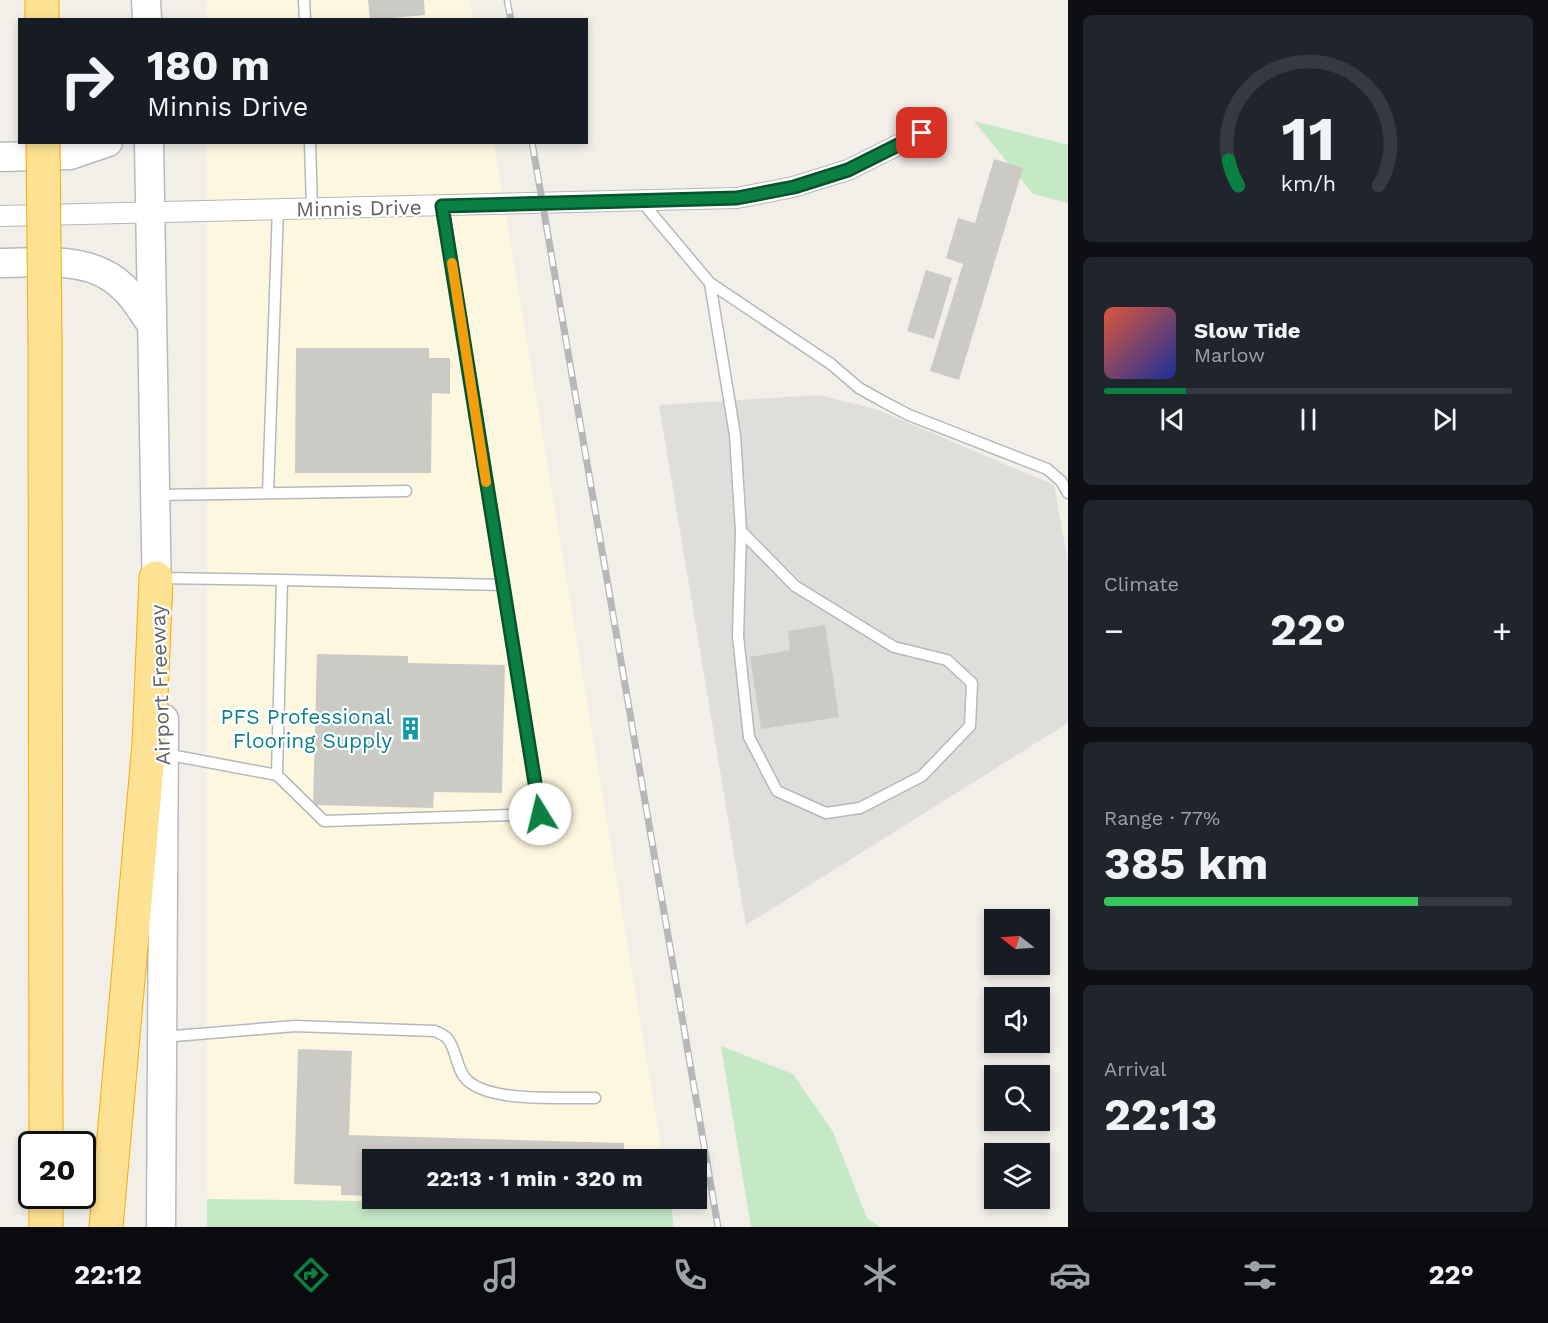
<!DOCTYPE html>
<html lang="en">
<head>
<meta charset="utf-8">
<style>
  body { margin:0; font-family:"Work Sans",sans-serif; background:#20242c; color:#f1f3f6; height:100vh; display:flex; flex-direction:column; font-size:22px; white-space:nowrap }
  * { box-sizing:border-box; margin:0 }
  p { font-size:20px; color:#9ea1a6 }
  .icon { flex:none; width:33px; height:33px; fill:none; stroke:currentColor; stroke-width:2; stroke-linecap:round; stroke-linejoin:round }
  .map { position:relative; flex:1; overflow:hidden }
  .sheet { display:flex; flex-direction:column; gap:15px; padding:15px; background:#0d0f14; width:480px }
  .sheet>* { flex:none }
  .banner { position:absolute; left:18px; top:18px; width:570px; height:126px; border-radius:0px; box-shadow:0 3px 9px #0003; background:#171b24; color:#f1f3f6; overflow:hidden }
  .needle { width:39px; rotate:287deg }
  .buttons { position:absolute; left:984px; top:909px; display:grid; gap:12px }
  .buttons a { display:grid; place-items:center; width:66px; height:66px; border-radius:0px; background:#171b24; box-shadow:0 3px 9px #0003; font-size:30px }
  .speed { position:absolute; left:18px; top:1131px; display:flex; gap:12px; font-size:30px; font-weight:700; text-align:center }
  .speed>* { display:grid; place-content:center; width:78px; height:78px; border-radius:50%; background:#171b24; box-shadow:0 3px 9px #0003; line-height:1 }
  .speed .limit { border:3px solid #111; border-radius:9px; background:#fff; color:#111 }
  .pin { position:absolute; display:grid; place-items:center; width:51px; height:51px; color:#fff; margin:-26px; border-radius:12px; box-shadow:0 3px 9px #0006 }
  .me { position:absolute; width:66px; margin:-33px; rotate:351deg; stroke-linejoin:round; filter:drop-shadow(0 0 4px #0008) }
  .turn { display:flex; align-items:center; gap:21px; height:126px; padding:0 30px; font-size:27px }
  .turn .icon { width:78px; height:78px; stroke-width:2.5 }
  .turn b { display:block; font-size:42px; line-height:51px }
  .big { font-size:45px; font-weight:700; line-height:1.1 }
  .sheet .card { flex:1; display:flex; flex-direction:column; justify-content:center; gap:9px; min-width:0; padding:0 21px; border-radius:9px; background:#20242c }
  .sheet .dial { align-items:center; gap:0 }
  .dial svg { height:156px; overflow:visible; fill:none; stroke:#363941; stroke-width:7; stroke-linecap:round; text-anchor:middle }
  .dial text { fill:#f1f3f6; stroke:none }
  .song { display:flex; align-items:center; gap:18px }
  .cover { width:72px; height:72px; border-radius:9px; background:linear-gradient(135deg,hsl(10 70% 55%),hsl(230 70% 35%)) }
  .played { height:6px; border-radius:3px; background:linear-gradient(90deg,#0b8043 20%,#363941 20%) }
  .keys { display:flex; justify-content:space-around; direction:ltr }
  .heat { display:flex; justify-content:space-between; align-items:center; font-size:33px; direction:ltr }
  .charge { height:9px; border-radius:4px; background:linear-gradient(90deg,#34c759 77%,#363941 0) }
  .trip { position:absolute; left:362px; top:1149px; width:345px; height:60px; border-radius:0px; background:#171b24; box-shadow:0 3px 9px #0003; font-weight:700; line-height:60px; text-align:center }
  .dock { display:flex; height:96px; justify-content:space-around; align-items:center; background:#090b0e; color:#9ea1a6 }
  .dock .icon { width:42px; height:42px }
  .dock .current { color:#0b8043 }
  .dock b { font-size:27px; color:#f1f3f6 }
  main { display:flex; flex:1; min-height:0 }
  .map>svg:first-child { display:block }
  .commercial { fill:#fef7e0 }
  .industrial { fill:#e0deda }
  .green { fill:#c5e8c5 }
  .building { fill:#cccac5 }
  .lines { fill:none; stroke-linecap:round; stroke-linejoin:round }
  .lane-casing { stroke:#b5b8bc; stroke-width:13 }
  .street-casing { stroke:#b5b8bc; stroke-width:22 }
  .secondary-casing { stroke:#b6babf; stroke-width:31 }
  .highway-casing { stroke:#f9ab00; stroke-width:35 }
  .lane { stroke:#fff; stroke-width:10 }
  .street { stroke:#fff; stroke-width:20 }
  .secondary { stroke:#fff; stroke-width:28 }
  .highway { stroke:#fde293; stroke-width:33 }
  .rail-casing { stroke:#b6b7b8; stroke-width:7 }
  .rail { stroke:#fff; stroke-width:4.5; stroke-dasharray:14; stroke-linecap:butt }
  .highway-bridge-casing { stroke:#f9ab00; stroke-width:35; stroke-linecap:butt }
  .highway-bridge { stroke:#fde293; stroke-width:33 }
  .route-casing { stroke:#07532c; stroke-width:15 }
  .route { stroke:#0b8043; stroke-width:10 }
  .slow { stroke:#f59e0b; stroke-width:10 }
  .labels { text-anchor:middle; dominant-baseline:central; stroke-width:4.5; stroke-linejoin:round; paint-order:stroke }
  .street-label { font-size:21px; fill:#5f6368; stroke:#fff }
  .culture-label { font-size:21px; fill:#0d838f; stroke:#fff; text-anchor:end }
</style>
</head>
<body>
<main>
<div class="map">
<svg width="1068" height="1227" viewBox="0 0 1068 1227">
  <rect width="100%" height="100%" fill="#f1efe8"/>
  <path class="commercial" d="M207,0H470L474,19L207,20Z
    M207,143H494L663,1159L372,1160V1198H670L671,1205L207,1199Z"/>
  <path class="industrial" d="M819,395L876,409L1054,485L1068,563V723L746,925L659,405Z"/>
  <path class="green" d="M974,121L1068,145V203L1033,194Z
    M721,1046L793,1074L833,1132L867,1218L880,1227H751Z
    M207,1199L671,1205L674,1227H207Z"/>
  <path class="building" d="M368,0H424L425,15L370,20Z
    M994,159L1023,168L959,380L930,371L963,264L946,258L958,218L975,223Z
    M926,270L952,278L934,339L907,331Z
    M296,348H429V358H450V394L432,393L431,473H295Z
    M825,625L839,717L761,729L750,657L790,650L788,631Z
    M317,654L408,656V663L505,665L502,793L434,792L433,808L313,805Z
    M298,1049L352,1051L349,1135L624,1143V1160H372V1196L341,1195V1186L294,1184Z
    M546,1198H623V1203L546,1200Z"/>
  <g class="lines">
    <defs>
      <path id="lane" d="M304,0L305,20
        M310,142L312,209
        M642,202L710,283L735,435L741,531L795,586L894,647L947,660L972,683L970,726L922,776L860,808L826,813L777,791L749,737L738,636L741,531
        M710,283L831,364L859,388L884,402L909,415L1047,469L1061,481L1068,493
        M268,493L278,209
        M155,495L406,491
        M159,578L282,580L277,775
        M282,580L503,585
        M165,754L277,775L324,821L540,814L443,206
        M162,1037L295,1026L435,1031C439,1033 444,1035 447,1038C457,1049 456,1070 467,1080C491,1103 562,1097 595,1098"/>
      <path id="street" d="M0,216L737,198L793,187L848,170L922,133"/>
      <path id="secondary" d="M146,0L147,20
        M149,142L157,601
        M0,157L70,155L108,142
        M0,263C42,263 91,255 124,288C135,298 143,313 152,325
        M161,1227L164,719"/>
      <path id="highway" d="M42,0V20
        M45,343L46,1144
        M46,1196V1227
        M106,1227L149,744L156,578"/>
    </defs>
    <use href="#lane" class="lane-casing"/>
    <use href="#street" class="street-casing"/>
    <use href="#secondary" class="secondary-casing"/>
    <use href="#highway" class="highway-casing"/>
    <use href="#lane" class="lane"/>
    <use href="#street" class="street"/>
    <use href="#secondary" class="secondary"/>
    <use href="#highway" class="highway"/>
    <defs>
      <path id="rail" d="M507,0L511,20
        M532,142L718,1227"/>
    </defs>
    <use href="#rail" class="rail-casing"/>
    <use href="#rail" class="rail"/>
    <defs>
      <path id="highway-bridge" d="M43,142L45,343"/>
    </defs>
    <use href="#highway-bridge" class="highway-bridge-casing"/>
    <use href="#highway-bridge" class="highway-bridge"/>
  </g>
  <g class="lines">
    <defs>
      <path id="route" d="M540,814L442,206L737,198L794,187L848,170L922,133"/>
    </defs>
    <use href="#route" class="route-casing"/>
    <use href="#route" class="route"/>
    <path class="slow" d="M452,263L486,482"/>
  </g>
  <defs>
    <symbol id="building-bare" viewBox="-9 -9 18 18"><path d="M-4-6H4V6H1V3H-1V6H-4ZM-2.5-4.3h1.7v1.8h-1.7ZM.8-4.3h1.7v1.8H.8ZM-2.5-1h1.7V.8h-1.7ZM.8-1h1.7V.8H.8Z" fill="#0f9aa8" stroke="#fff" stroke-width="2.5" paint-order="stroke"/></symbol>
  </defs>
  <g fill-rule="evenodd">
    <use href="#building-bare" x="394" y="712" width="33" height="33"/>
  </g>
  <g class="labels">
    <g class="street-label">
      <text transform="translate(359 208) rotate(-1)">Minnis Drive</text>
      <text transform="translate(160 685) rotate(-92)">Airport Freeway</text>
    </g>
    <g class="culture-label">
      <text x="392" y="716">PFS Professional<tspan x="392" dy="24">Flooring Supply</tspan></text>
    </g>
  </g>
</svg>
<div class="buttons">
<a><svg class="needle" viewBox="-14 -14 28 28"><path d="M0-13l5 13h-10z" fill="#e53935"/><path d="M0 13l5-13h-10z" fill="#9ea1a6"/></svg></a>
<a><svg class="icon" aria-label="sound" viewBox="0 0 24 24"><path d="M4 9h4l5-4v14l-5-4H4zM17 9q2 3 0 6"/></svg></a>
<a><svg class="icon" aria-label="search" viewBox="0 0 24 24"><circle cx="10" cy="10" r="6"/><path d="M15 15l6 6"/></svg></a>
<a><svg class="icon" aria-label="layers" viewBox="0 0 24 24"><path d="M12 4l9 5-9 5-9-5zM3 14l9 5 9-5"/></svg></a>
</div>
<div class="speed"><div class="limit">20</div></div>
<div class="pin" style="left:922px;top:133px;background:#d93025"><svg class="icon" aria-label="arrive" viewBox="0 0 24 24"><path d="M6 21V4h12l-3 4 3 4H6"/></svg></div>
<svg class="me" style="left:540px;top:814px" viewBox="-20 -20 40 40"><circle r="19" fill="#fff"/><path d="M0-13L10 11 0 6-10 11z" fill="#0b8043"/></svg>
<div class="trip">22:13 · 1 min · 320 m</div>
<div class="banner">
<div class="turn"><svg class="icon" aria-label="right" viewBox="0 0 24 24"><path d="M7 20v-9h11M14 6l5 5-5 5"/></svg><div><b>180 m</b>Minnis Drive</div></div>
</div>
</div>
<section class="sheet">
<div class="card dial"><svg viewBox="0 0 100 80">
<path d="M14 69A42 42 0 1 1 86 69"/>
<path d="M14 69A42 42 0 0 1 9 56" stroke="#0b8043"/>
<text x="50" y="56" font-size="32" font-weight="700">11</text>
<text x="50" y="72" font-size="11">km/h</text>
</svg></div>
<div class="card">
<div class="song"><i class="cover"></i><div><b>Slow Tide</b><p>Marlow</p></div></div>
<div class="played"></div>
<div class="keys"><svg class="icon" aria-label="previous" viewBox="0 0 24 24"><path d="M18 5L8 12l10 7zM5 5v14"/></svg><svg class="icon" aria-label="pause" viewBox="0 0 24 24"><path d="M8 5v14M16 5v14"/></svg><svg class="icon" aria-label="next" viewBox="0 0 24 24"><path d="M6 5l10 7-10 7zM19 5v14"/></svg></div>
</div>
<div class="card"><p>Climate</p>
<div class="heat"><a>−</a><b class="big">22°</b><a>+</a></div>
</div>
<div class="card"><p>Range · 77%</p><b class="big">385 km</b><div class="charge"></div></div>
<div class="card"><p>Arrival</p><b class="big">22:13</b></div>
</section>
</main>
<nav class="dock">
<b>22:12</b>
<svg class="icon current" aria-label="directions" viewBox="0 0 24 24"><path d="M12 3l9 9-9 9-9-9zM9 14v-3h6M13 9l2 2-2 2"/></svg>
<svg class="icon" aria-label="music" viewBox="0 0 24 24"><path d="M9 18V5l10-2v13"/><circle cx="6" cy="18" r="3"/><circle cx="16" cy="16" r="3"/></svg>
<svg class="icon" aria-label="phone" viewBox="0 0 24 24"><path d="M5 4h4l2 5-3 2q2 4 5 5l2-3 5 2v4C11 20 4 13 5 4z"/></svg>
<svg class="icon" aria-label="climate" viewBox="0 0 24 24"><path d="M12 3v18M4 7l16 10M4 17L20 7"/></svg>
<svg class="icon" aria-label="car" viewBox="0 0 24 24"><path d="M5 17H2v-5l4-1 3-4h7l3 4 3 1v5h-3M9 17h6M6 11h13"/><circle cx="7" cy="17" r="2"/><circle cx="17" cy="17" r="2"/></svg>
<svg class="icon" aria-label="filters" viewBox="0 0 24 24"><path d="M4 7h16M4 17h16"/><circle cx="9" cy="7" r="2"/><circle cx="15" cy="17" r="2"/></svg>
<b>22°</b>
</nav>
</body>
</html>
